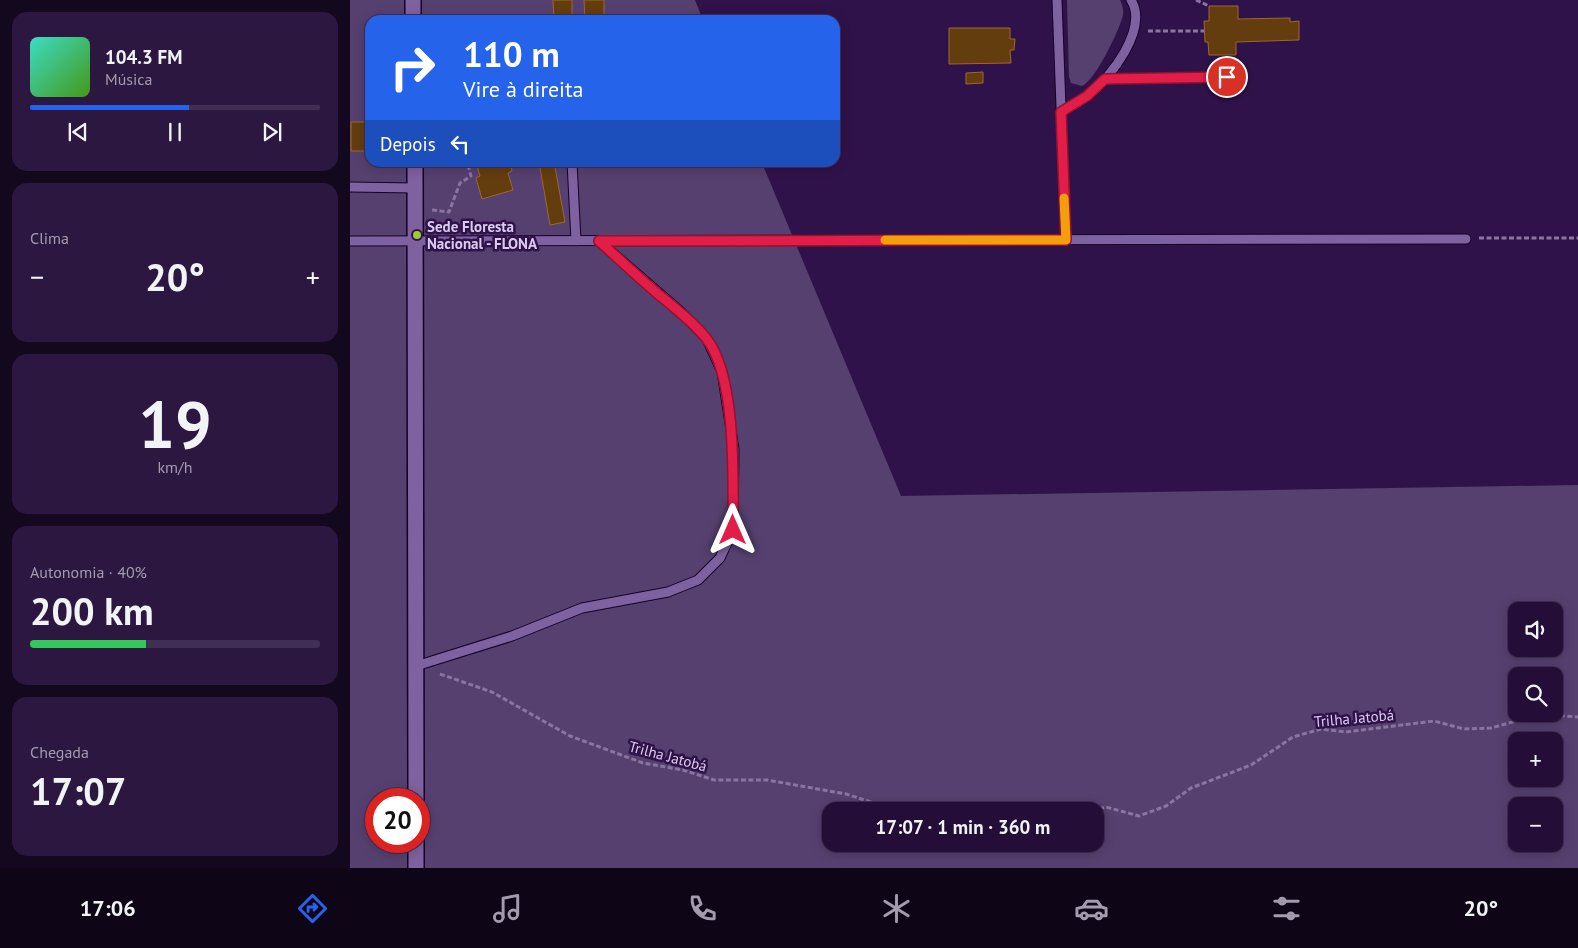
<!DOCTYPE html>
<html lang="pt">
<head>
<meta charset="utf-8">
<style>
  body { margin:0; font-family:"PT Sans",sans-serif; background:#2c1740; color:#f1f3f6; height:100vh; display:flex; flex-direction:column; font-size:19px; white-space:nowrap }
  * { box-sizing:border-box; margin:0 }
  p { font-size:16px; color:#a39cae }
  .icon { flex:none; width:28px; height:28px; fill:none; stroke:currentColor; stroke-width:2; stroke-linecap:round; stroke-linejoin:round }
  .map { position:relative; flex:1; overflow:hidden }
  .side { display:flex; flex-direction:column; gap:12px; padding:12px; background:#14081f; width:350px }
  .side>* { flex:none }
  .top-card { position:absolute; left:15px; top:15px; width:475px; height:152px; border-radius:15px; box-shadow:0 2px 12px #0003,0 0 0 1px #412e53; background:#2563eb; color:#fff; overflow:hidden }
  .tools { position:absolute; left:1158px; top:602px; display:grid; gap:10px }
  .tools a { display:grid; place-items:center; width:55px; height:55px; border-radius:10px; background:#240e38; box-shadow:0 2px 12px #0003,0 0 0 1px #412e53; font-size:25px }
  .speed { position:absolute; left:15px; top:788px; display:flex; gap:10px; font-size:25px; font-weight:700; text-align:center }
  .speed>* { display:grid; place-content:center; width:65px; height:65px; border-radius:50%; background:#240e38; box-shadow:0 2px 12px #0003,0 0 0 1px #412e53; line-height:1 }
  .speed .limit { border:8px solid #d22; background:#fff; color:#111 }
  .pin { position:absolute; display:grid; place-items:center; width:42px; height:42px; color:#fff; margin:-21px; border:2px solid #fff; border-radius:50%; box-shadow:0 1px 5px #0007 }
  .me { position:absolute; width:55px; margin:-28px; rotate:0deg; stroke-linejoin:round; filter:drop-shadow(0 0 4px #0008) }
  .turn { display:flex; align-items:center; gap:18px; height:105px; padding:0 15px; font-size:22px }
  .turn .icon { width:65px; height:65px; stroke-width:2.5 }
  .turn b { display:block; font-size:35px; line-height:42px }
  .then { display:flex; align-items:center; height:48px; padding:0 15px; background:#0003; gap:10px; font-size:19px }
  .big { font-size:38px; font-weight:800; line-height:1.1 }
  .side .tile { flex:1; display:flex; flex-direction:column; justify-content:center; gap:8px; min-width:0; padding:0 18px; border-radius:15px; background:#2c1740 }
  .side .dial { align-items:center; gap:0 }
  .dial b { font-size:65px; line-height:1 }
  .song { display:flex; align-items:center; gap:15px }
  .cover { width:60px; height:60px; border-radius:8px; background:linear-gradient(135deg,hsl(170 70% 55%),hsl(100 70% 35%)) }
  .played { height:5px; border-radius:2px; background:linear-gradient(90deg,#2563eb 55%,#412e53 55%) }
  .keys { display:flex; justify-content:space-around; direction:ltr }
  .heat { display:flex; justify-content:space-between; align-items:center; font-size:28px; direction:ltr }
  .charge { height:8px; border-radius:4px; background:linear-gradient(90deg,#34c759 40%,#412e53 0) }
  .trip { position:absolute; left:472px; top:802px; width:282px; height:50px; border-radius:15px; background:#240e38; box-shadow:0 2px 12px #0003,0 0 0 1px #412e53; font-weight:800; line-height:50px; text-align:center }
  .tab-bar { display:flex; height:80px; justify-content:space-around; align-items:center; background:#0e0616; color:#a39cae }
  .tab-bar .icon { width:35px; height:35px }
  .tab-bar .active { color:#2563eb }
  .tab-bar b { font-size:22px; color:#f1f3f6 }
  main { display:flex; flex:1; min-height:0 }
  .map>svg:first-child { display:block }
  .green { fill:#56406f; fill-rule:evenodd }
  .building { fill:#643d0f; stroke:#9d672e }
  .lines { fill:none; stroke-linecap:round; stroke-linejoin:round }
  .lane-casing { stroke:#160128; stroke-width:11 }
  .street-casing { stroke:#160128; stroke-width:18 }
  .path { stroke:#8a74a1; stroke-width:3; stroke-dasharray:5 2.5; stroke-linecap:butt }
  .lane { stroke:#7e619f; stroke-width:9 }
  .street { stroke:#7e619f; stroke-width:15 }
  .route-casing { stroke:#92132f; stroke-width:12 }
  .route { stroke:#e11d48; stroke-width:9 }
  .slow { stroke:#f59e0b; stroke-width:9 }
  .poi-dot { fill:#9eca2e; stroke:#30124a; stroke-width:2 }
  .labels { text-anchor:middle; dominant-baseline:central; stroke-width:5; stroke-linejoin:round; paint-order:stroke }
  .poi-label { font-size:15px; font-weight:bold; fill:#dbccef; stroke:#30124a; text-anchor:start }
  .street-label { font-size:15px; fill:#dbccef; stroke:#30124a }
</style>
</head>
<body>
<main>
<section class="side">
<div class="tile">
<div class="song"><i class="cover"></i><div><b>104.3 FM</b><p>Música</p></div></div>
<div class="played"></div>
<div class="keys"><svg class="icon" aria-label="previous" viewBox="0 0 24 24"><path d="M18 5L8 12l10 7zM5 5v14"/></svg><svg class="icon" aria-label="pause" viewBox="0 0 24 24"><path d="M8 5v14M16 5v14"/></svg><svg class="icon" aria-label="next" viewBox="0 0 24 24"><path d="M6 5l10 7-10 7zM19 5v14"/></svg></div>
</div>
<div class="tile"><p>Clima</p>
<div class="heat"><a>−</a><b class="big">20°</b><a>+</a></div>
</div>
<div class="tile dial"><b>19</b><p>km/h</p></div>
<div class="tile"><p>Autonomia · 40%</p><b class="big">200 km</b><div class="charge"></div></div>
<div class="tile"><p>Chegada</p><b class="big">17:07</b></div>
</section>
<div class="map">
<svg width="1228" height="868" viewBox="0 0 1228 868">
  <rect width="100%" height="100%" fill="#30124a"/>
  <path class="green" d="M0,0H345L353,20H20V162L412,163L551,496L1228,485V868H0ZM1166,611H1204V649H1166ZM1166,676H1204V714H1166ZM1166,741H1204V779H1166ZM26,799H69V841H26ZM1166,806H1204V844H1166ZM481,811H746V844H481Z
    M717,0H770C772,4 774,10 773,15C770,29 745,81 732,86L721,83L719,77Z"/>
  <path class="building" d="M203,0H222V20H204Z
    M234,0H254V20H235Z
    M859,6H888V19L940,18V22L949,21V40L886,42V55H859L858,42H855L854,21H859Z
    M599,28H660V39H665L664,50H660L661,63L599,64Z
    M633,72V83L616,84V73Z
    M1,122H20V151H1Z
    M126,162H160L162,171L158,173L163,190L132,199L126,178L130,176Z
    M189,162H204L215,222L200,225Z"/>
  <g class="lines">
    <defs>
      <path id="lane" d="M707,0L716,240
        M755,79L877,77
        M711,113C720,107 730,102 738,96C760,78 799,29 781,0
        M222,162L226,241
        M0,187L65,188
        M0,241L1116,239
        M66,666L162,636L232,608L318,592L348,580L370,558L383,530L384,449L372,372L357,339L332,313L249,241"/>
      <path id="street" d="M63,0V20
        M65,162L66,799
        M66,841V868"/>
    </defs>
    <use href="#lane" class="lane-casing"/>
    <use href="#street" class="street-casing"/>
    <path class="path" d="M846,0L859,6
      M798,31H854
      M82,210L99,212L110,183L121,176L118,165L97,162
      M1129,238H1228
      M90,674L142,692L220,736L293,763L333,770L364,780H417L496,794L527,804L579,811
      M742,811L756,807L789,816L816,806L841,788L901,765L943,737L971,729L996,732L1084,721L1114,729L1141,728L1191,714L1228,717"/>
    <use href="#lane" class="lane"/>
    <use href="#street" class="street"/>
  </g>
  <g class="lines">
    <defs>
      <path id="route" d="M383,530C383,481 387,376 356,338C342,321 325,308 308,294C288,277 269,259 249,241L716,240L711,112L737,96L755,79L877,77"/>
    </defs>
    <use href="#route" class="route-casing"/>
    <use href="#route" class="route"/>
    <path class="slow" d="M535,240H716L714,198"/>
  </g>
  <circle class="poi-dot" cx="67" cy="235" r="5"/>
  <g class="labels">
    <g class="poi-label">
      <text x="77" y="226">Sede Floresta<tspan x="77" dy="17">Nacional - FLONA</tspan></text>
    </g>
    <g class="street-label">
      <text transform="translate(1004 718) rotate(-5)">Trilha Jatobá</text>
      <text transform="translate(318 756) rotate(15)">Trilha Jatobá</text>
    </g>
  </g>
</svg>
<div class="tools">
<a><svg class="icon" aria-label="sound" viewBox="0 0 24 24"><path d="M4 9h4l5-4v14l-5-4H4zM17 9q2 3 0 6"/></svg></a>
<a><svg class="icon" aria-label="search" viewBox="0 0 24 24"><circle cx="10" cy="10" r="6"/><path d="M15 15l6 6"/></svg></a>
<a>+</a>
<a>−</a>
</div>
<div class="speed"><div class="limit">20</div></div>
<div class="pin" style="left:877px;top:77px;background:#d93025"><svg class="icon" aria-label="arrive" viewBox="0 0 24 24"><path d="M6 21V4h12l-3 4 3 4H6"/></svg></div>
<svg class="me" style="left:383px;top:530px" viewBox="-20 -20 40 40"><path d="M0-17L14 15 0 8-14 15z" fill="#e11d48" stroke="#fff" stroke-width="4"/></svg>
<div class="trip">17:07 · 1 min · 360 m</div>
<div class="top-card">
<div class="turn"><svg class="icon" aria-label="right" viewBox="0 0 24 24"><path d="M7 20v-9h11M14 6l5 5-5 5"/></svg><div><b>110 m</b>Vire à direita</div></div>
<div class="then">Depois<svg class="icon" aria-label="left" viewBox="0 0 24 24"><path d="M17 20v-9H6M10 6l-5 5 5 5"/></svg></div>
</div>
</div>
</main>
<nav class="tab-bar">
<b>17:06</b>
<svg class="icon active" aria-label="directions" viewBox="0 0 24 24"><path d="M12 3l9 9-9 9-9-9zM9 14v-3h6M13 9l2 2-2 2"/></svg>
<svg class="icon" aria-label="music" viewBox="0 0 24 24"><path d="M9 18V5l10-2v13"/><circle cx="6" cy="18" r="3"/><circle cx="16" cy="16" r="3"/></svg>
<svg class="icon" aria-label="phone" viewBox="0 0 24 24"><path d="M5 4h4l2 5-3 2q2 4 5 5l2-3 5 2v4C11 20 4 13 5 4z"/></svg>
<svg class="icon" aria-label="climate" viewBox="0 0 24 24"><path d="M12 3v18M4 7l16 10M4 17L20 7"/></svg>
<svg class="icon" aria-label="car" viewBox="0 0 24 24"><path d="M5 17H2v-5l4-1 3-4h7l3 4 3 1v5h-3M9 17h6M6 11h13"/><circle cx="7" cy="17" r="2"/><circle cx="17" cy="17" r="2"/></svg>
<svg class="icon" aria-label="filters" viewBox="0 0 24 24"><path d="M4 7h16M4 17h16"/><circle cx="9" cy="7" r="2"/><circle cx="15" cy="17" r="2"/></svg>
<b>20°</b>
</nav>
</body>
</html>
